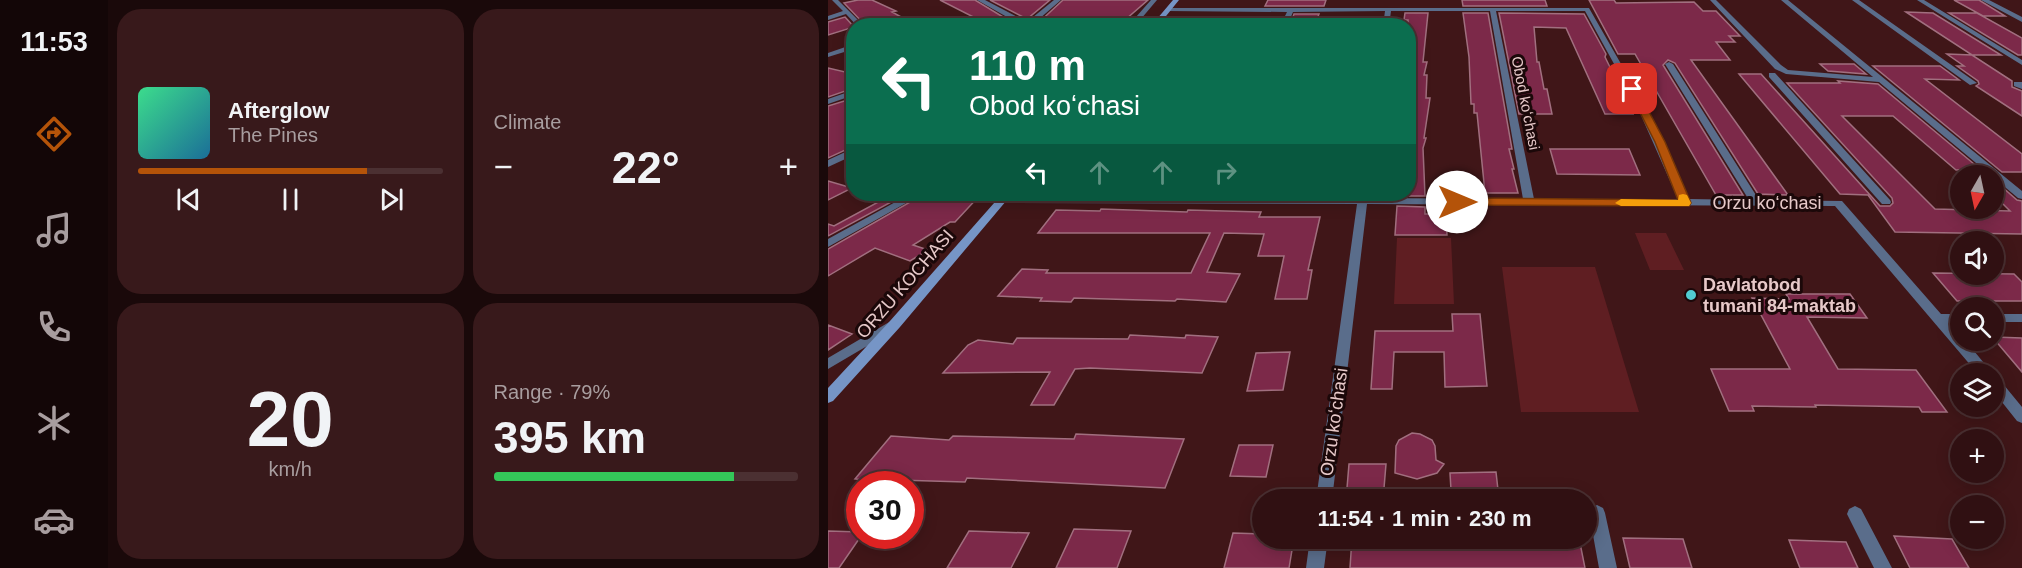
<!DOCTYPE html>
<html lang="en">
<head>
<meta charset="utf-8">
<style>
  body { margin:0; font-family:Helvetica,sans-serif; background:#38191b; color:#f1f3f6; height:100vh; display:flex; flex-direction:column; font-size:22px; white-space:nowrap }
  * { box-sizing:border-box; margin:0 }
  p { font-size:20px; color:#a89d9f }
  .icon { flex:none; width:33px; height:33px; fill:none; stroke:currentColor; stroke-width:2; stroke-linecap:round; stroke-linejoin:round }
  .map { position:relative; flex:1; overflow:hidden }
  .panel { display:flex; flex-direction:column; gap:9px; padding:9px; background:#1a090a; width:720px }
  .panel>* { flex:none }
  .banner { position:absolute; left:18px; top:18px; width:570px; height:183px; border-radius:24px; box-shadow:0 3px 15px #0003,0 0 0 2px #4b3032; background:#0b6e4f; color:#fff; overflow:hidden }
  .needle { width:39px; rotate:189deg }
  .tools { position:absolute; left:1122px; top:165px; display:grid; gap:12px }
  .tools a { display:grid; place-items:center; width:54px; height:54px; border-radius:50%; background:#301012; box-shadow:0 3px 15px #0003,0 0 0 2px #4b3032; font-size:30px }
  .speed { position:absolute; left:18px; top:471px; display:flex; gap:12px; font-size:30px; font-weight:700; text-align:center }
  .speed>* { display:grid; place-content:center; width:78px; height:78px; border-radius:50%; background:#301012; box-shadow:0 3px 15px #0003,0 0 0 2px #4b3032; line-height:1 }
  .speed .limit { border:9px solid #d22; background:#fff; color:#111 }
  .pin { position:absolute; display:grid; place-items:center; width:51px; height:51px; color:#fff; margin:-26px; border-radius:12px; box-shadow:0 3px 9px #0006 }
  .me { position:absolute; width:66px; margin:-33px; rotate:90deg; stroke-linejoin:round; filter:drop-shadow(0 0 4px #0008) }
  .turn { display:flex; align-items:center; gap:21px; height:126px; padding:0 24px; font-size:27px }
  .turn .icon { width:78px; height:78px; stroke-width:2.5 }
  .turn b { display:block; font-size:42px; line-height:51px }
  .lanes { display:flex; align-items:center; height:57px; padding:0 24px; background:#0003; justify-content:center; gap:30px; direction:ltr }
  .lanes .off { opacity:.35 }
  .big { font-size:45px; font-weight:700; line-height:1.1 }
  .panel .widget { flex:1; display:flex; flex-direction:column; justify-content:center; gap:9px; min-width:0; padding:0 21px; border-radius:24px; background:#38191b }
  .panel .dial { align-items:center; gap:0 }
  .dial b { font-size:78px; line-height:1 }
  .song { display:flex; align-items:center; gap:18px }
  .cover { width:72px; height:72px; border-radius:9px; background:linear-gradient(135deg,hsl(150 70% 55%),hsl(200 70% 35%)) }
  .played { height:6px; border-radius:3px; background:linear-gradient(90deg,#b45309 75%,#4b3032 75%) }
  .keys { display:flex; justify-content:space-around; direction:ltr }
  .heat { display:flex; justify-content:space-between; align-items:center; font-size:33px; direction:ltr }
  .charge { height:9px; border-radius:4px; background:linear-gradient(90deg,#34c759 79%,#4b3032 0) }
  .panel .tiles { flex:1; display:grid; gap:9px; grid-template-columns:repeat(2,1fr) }
  .trip { position:absolute; left:424px; top:489px; width:345px; height:60px; border-radius:30px; background:#301012; box-shadow:0 3px 15px #0003,0 0 0 2px #4b3032; font-weight:700; line-height:60px; text-align:center }
  main { display:flex; flex:1; min-height:0 }
  .tab-bar { display:flex; flex-direction:column; width:108px; justify-content:space-around; align-items:center; background:#130607; color:#a89d9f }
  .tab-bar .icon { width:42px; height:42px }
  .tab-bar .current { color:#b45309 }
  .tab-bar b { font-size:27px; color:#f1f3f6 }
  .map>svg:first-child { display:block }
  .green { fill:#5f1e22 }
  .building { fill:#7c2949; stroke:#a16f7f; stroke-width:1.5 }
  .lines { fill:none; stroke-linecap:round; stroke-linejoin:round }
  .street { fill:#5a6d8b; fill-rule:evenodd }
  .secondary { fill:#7695c6; fill-rule:evenodd }
  .route { fill:#b45309; stroke:#753606; stroke-width:1.5 }
  .slow { fill:#f59e0b }
  .poi-dot { fill:#51ccd2; stroke:#1b0809; stroke-width:2 }
  .labels { text-anchor:middle; dominant-baseline:central; stroke-width:6; stroke-linejoin:round; paint-order:stroke }
  .far-street-label { font-size:15px; fill:#e7c9c9; stroke:#1b0809 }
  .street-label { font-size:18px; fill:#e7c9c9; stroke:#1b0809 }
  .poi-label { font-size:18px; font-weight:bold; fill:#e7c9c9; stroke:#1b0809; text-anchor:start }
</style>
</head>
<body>
<main>
<nav class="tab-bar">
<b>11:53</b>
<svg class="icon current" aria-label="directions" viewBox="0 0 24 24"><path d="M12 3l9 9-9 9-9-9zM9 14v-3h6M13 9l2 2-2 2"/></svg>
<svg class="icon" aria-label="music" viewBox="0 0 24 24"><path d="M9 18V5l10-2v13"/><circle cx="6" cy="18" r="3"/><circle cx="16" cy="16" r="3"/></svg>
<svg class="icon" aria-label="phone" viewBox="0 0 24 24"><path d="M5 4h4l2 5-3 2q2 4 5 5l2-3 5 2v4C11 20 4 13 5 4z"/></svg>
<svg class="icon" aria-label="climate" viewBox="0 0 24 24"><path d="M12 3v18M4 7l16 10M4 17L20 7"/></svg>
<svg class="icon" aria-label="car" viewBox="0 0 24 24"><path d="M5 17H2v-5l4-1 3-4h7l3 4 3 1v5h-3M9 17h6M6 11h13"/><circle cx="7" cy="17" r="2"/><circle cx="17" cy="17" r="2"/></svg>
</nav>
<section class="panel">
<div class="tiles">
<div class="widget">
<div class="song"><i class="cover"></i><div><b>Afterglow</b><p>The Pines</p></div></div>
<div class="played"></div>
<div class="keys"><svg class="icon" aria-label="previous" viewBox="0 0 24 24"><path d="M18 5L8 12l10 7zM5 5v14"/></svg><svg class="icon" aria-label="pause" viewBox="0 0 24 24"><path d="M8 5v14M16 5v14"/></svg><svg class="icon" aria-label="next" viewBox="0 0 24 24"><path d="M6 5l10 7-10 7zM19 5v14"/></svg></div>
</div>
<div class="widget"><p>Climate</p>
<div class="heat"><a>−</a><b class="big">22°</b><a>+</a></div>
</div>
<div class="widget dial"><b>20</b><p>km/h</p></div>
<div class="widget"><p>Range · 79%</p><b class="big">395 km</b><div class="charge"></div></div>
</div>
</section>
<div class="map">
<svg width="1194" height="568" viewBox="0 0 1194 568">
  <rect width="100%" height="100%" fill="#401618"/>
  <path class="green" d="M807,233H838L856,270H822Z
    M569,238H623L626,304H566Z
    M674,267H767L811,412H693Z"/>
  <path class="building" d="M30,0H44L68,11L64,12L75,18L71,19L86,26H38L16,3Z
    M112,0H147L190,26H163Z
    M162,0H222L199,19Z
    M235,0H320L290,26H207Z
    M440,0H498L496,6H437Z
    M634,0H717L719,6H635Z
    M761,0H786L788,3L866,2L875,11H888L912,36H901L907,42H888L902,60H863L960,195L930,194L847,63L840,60L835,65L915,195H888L807,54H790Z
    M1126,0H1151L1177,16H1155Z
    M1078,12L1105,13L1173,55H1144Z
    M577,13H600L595,62H599L596,75H599L598,98H602L596,138H598L595,148L597,196H570V194H580V20H576Z
    M635,13H660L684,149H681L686,169H684L690,193H657L649,113H646V104H643L641,57Z
    M671,13L756,14L778,54L777,57L805,114H777L738,28L706,27L709,62H711L716,89H719L724,114H691Z
    M1121,13H1149L1194,38V55H1190Z
    M466,14H491L488,21L464,20Z
    M17,17L26,27L0,35V22Z
    M1119,54L1144,55L1184,81V87L1194,91V116L1148,86L1151,84L1150,81L1129,66H1136Z
    M992,64H1026L1038,74L1000,71Z
    M1045,66H1112L1131,80L1097,79L1194,154V172H1174Z
    M0,68L26,74V88L0,97Z
    M911,74H933L1052,206H1062L1065,203L1064,198L959,83H1012L1010,81L1050,84L1152,169L1128,170L1065,116H1014L1107,209L1182,211L1166,195V180L1189,200L1194,201V234L1067,232L1040,195L1012,194Z
    M26,98V146L0,158V106Z
    M722,149H801L812,175L729,174Z
    M0,181L24,188L0,200Z
    M65,194H78L0,236V224L6,226Z
    M96,194H153L127,222H122L85,245L100,250L82,261L47,248L0,276V249Z
    M569,206L597,207V214H618L619,235H567Z
    M273,209L359,212L360,210L433,212L431,217H492L480,270H484L479,299H447L456,256H430L436,234L396,233L379,272L412,274L398,302L349,299L347,301L246,298L243,302L212,301L214,298L170,296L194,269L220,270L218,273H363L382,233H210L228,210L272,211Z
    M1105,273L1186,274L1194,282V301H1129Z
    M958,294H1022L1039,318L979,317L1010,369L1088,370L1119,412H1094L1091,407L987,405L988,407L924,406L926,411H901L883,369H962L924,298L961,299Z
    M624,314H652L659,386L617,387L616,352H566L564,389H543L547,331H625Z
    M0,325L24,334L0,350Z
    M302,335L357,338L358,335L390,337L374,373L262,368L247,369L226,405H203L222,372L115,373L140,345L150,340L185,344L189,338L300,339Z
    M1166,337L1194,338V372L1166,339Z
    M462,352L455,390L419,391L428,353Z
    M584,433L592,434L604,440L607,446L608,460L616,464L609,473L589,479L567,473L568,446L571,440Z
    M248,434L356,439L337,488L139,478L137,482L69,480L67,483L27,479L63,436L121,440L125,436L246,439Z
    M411,445H445L438,477L402,476Z
    M521,464H558L556,488H519Z
    M668,472L670,490H623L622,473Z
    M246,529L303,531L289,568H228Z
    M0,531L32,532L33,536L11,568H0Z
    M141,531L201,533L183,568H119Z
    M405,533L435,534V538H466L461,568H396Z
    M1066,536L1124,539L1141,568H1082Z
    M524,538H751L757,568H522Z
    M795,538L855,539L864,568H802Z
    M961,540L1018,542L1030,568H972Z"/>
  <g class="lines">
    <path class="street" d="M4,0H10L36,26H29L18,14L0,20V16L15,11Z
      M149,0H157L199,22L226,0H233L203,26H195Z
      M323,0H329L307,26H300Z
      M882,0H888L953,65L960,70L1045,77L953,0H960L1194,191V199L1190,198L1051,82L958,74L947,69Z
      M1024,0H1031L1149,83L1142,85Z
      M1089,0H1096L1194,60V65Z
      M1153,0H1161L1194,17V22Z
      M340,8H761L816,104L861,199L921,200L837,64L841,62L845,64L931,200L1014,201L1113,314H1132V322H1121L1132,336V340H1137L1165,374H1150L1007,206L539,204L504,500H488L529,204L173,203L168,200L173,197L529,198L530,194H540V198L695,199L662,11H563L561,26H555L557,11L465,12L459,26H452L459,12L338,11L337,10ZM668,11H757L808,104L850,199H706Z
      M26,44V49L0,57V53Z
      M941,73H947L1062,200L1063,202L1062,204H1054L941,77Z
      M1186,82H1194V89L1186,86Z
      M26,90V95L0,104V99Z
      M26,148V155L0,167V160Z
      M82,194H94L0,247V239Z
      M1166,314H1194V322H1166Z
      M63,321L68,323L69,326L68,329L0,369V358Z
      M1166,378L1171,379L1194,407V423L1189,421L1166,392Z
      M769,505L775,508L777,513L789,568H771L761,513L763,508Z
      M1027,506L1033,509L1064,568H1046L1019,514L1021,509Z
      M482,538H500L496,568H478Z"/>
    <path class="secondary" d="M345,0H351L330,26H323Z
      M174,194H184L72,327L5,401L0,403V388L62,321Z"/>
  </g>
  <path class="route" d="M801,87L809,89L837,142L863,203L861,206L629,205L623,202L629,198L850,200L827,142L800,89Z"/>
  <path class="slow" d="M855,194L859,195L863,203L861,206H793L787,203L793,199L850,200L851,195Z"/>
  <circle class="poi-dot" cx="863" cy="295" r="6"/>
  <g class="labels">
    <g class="far-street-label">
      <text transform="translate(698 103) rotate(79)">Obod koʻchasi</text>
    </g>
    <g class="street-label">
      <text x="939" y="203">Orzu koʻchasi</text>
      <text transform="translate(77 284) rotate(-49)">ORZU KOCHASI</text>
      <text transform="translate(506 422) rotate(-82)">Orzu koʻchasi</text>
    </g>
    <g class="poi-label">
      <text x="875" y="285">Davlatobod<tspan x="875" dy="21">tumani 84-maktab</tspan></text>
    </g>
  </g>
</svg>
<div class="tools">
<a><svg class="needle" viewBox="-14 -14 28 28"><path d="M0-13l5 13h-10z" fill="#e53935"/><path d="M0 13l5-13h-10z" fill="#a89d9f"/></svg></a>
<a><svg class="icon" aria-label="sound" viewBox="0 0 24 24"><path d="M4 9h4l5-4v14l-5-4H4zM17 9q2 3 0 6"/></svg></a>
<a><svg class="icon" aria-label="search" viewBox="0 0 24 24"><circle cx="10" cy="10" r="6"/><path d="M15 15l6 6"/></svg></a>
<a><svg class="icon" aria-label="layers" viewBox="0 0 24 24"><path d="M12 4l9 5-9 5-9-5zM3 14l9 5 9-5"/></svg></a>
<a>+</a>
<a>−</a>
</div>
<div class="speed"><div class="limit">30</div></div>
<div class="pin" style="left:804px;top:89px;background:#d93025"><svg class="icon" aria-label="arrive" viewBox="0 0 24 24"><path d="M6 21V4h12l-3 4 3 4H6"/></svg></div>
<svg class="me" style="left:629px;top:202px" viewBox="-20 -20 40 40"><circle r="19" fill="#fff"/><path d="M0-13L10 11 0 6-10 11z" fill="#b45309"/></svg>
<div class="trip">11:54 · 1 min · 230 m</div>
<div class="banner">
<div class="turn"><svg class="icon" aria-label="left" viewBox="0 0 24 24"><path d="M17 20v-9H6M10 6l-5 5 5 5"/></svg><div><b>110 m</b>Obod koʻchasi</div></div>
<div class="lanes"><svg class="icon" aria-label="left" viewBox="0 0 24 24"><path d="M17 20v-9H6M10 6l-5 5 5 5"/></svg><svg class="icon off" aria-label="ahead" viewBox="0 0 24 24"><path d="M12 20V5M6 11l6-6 6 6"/></svg><svg class="icon off" aria-label="ahead" viewBox="0 0 24 24"><path d="M12 20V5M6 11l6-6 6 6"/></svg><svg class="icon off" aria-label="right" viewBox="0 0 24 24"><path d="M7 20v-9h11M14 6l5 5-5 5"/></svg></div>
</div>
</div>
</main>
</body>
</html>
